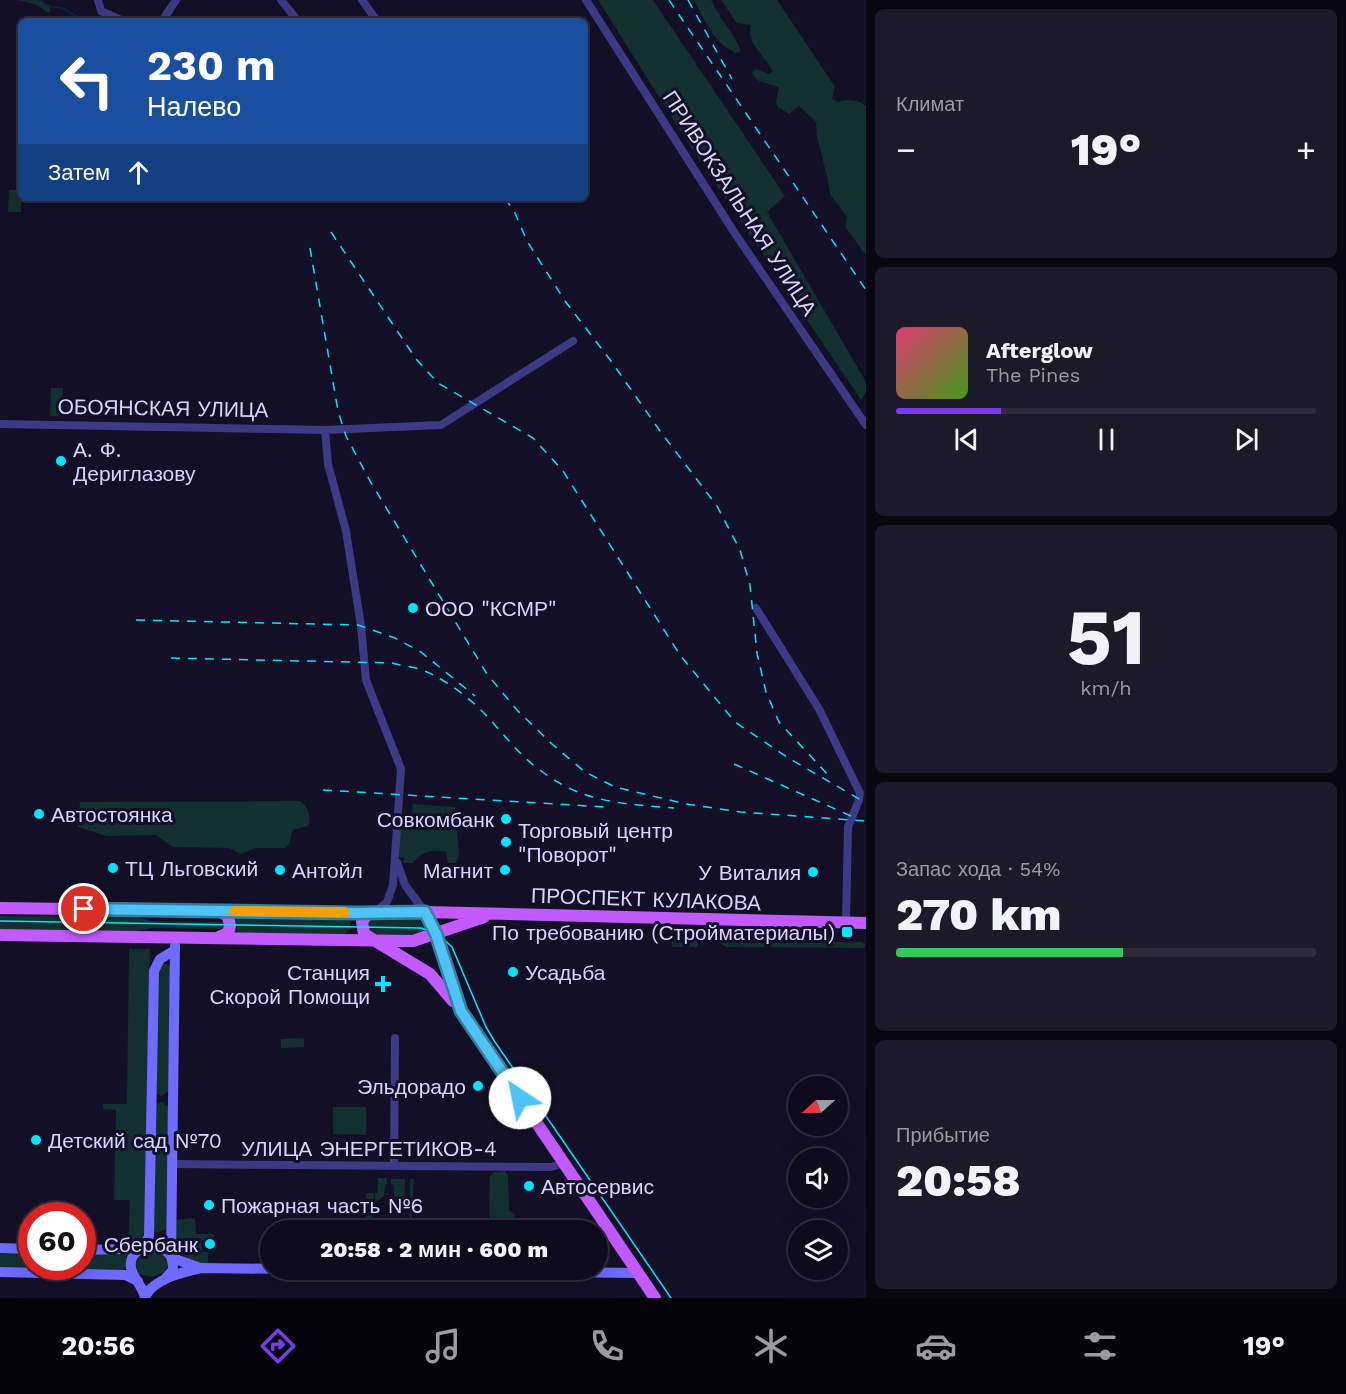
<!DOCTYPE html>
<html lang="ru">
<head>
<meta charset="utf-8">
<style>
  body { margin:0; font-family:"Work Sans",sans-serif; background:#1c1929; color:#f1f3f6; height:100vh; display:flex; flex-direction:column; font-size:22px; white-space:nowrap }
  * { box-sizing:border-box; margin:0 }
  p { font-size:20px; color:#9b9ba3 }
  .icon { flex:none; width:33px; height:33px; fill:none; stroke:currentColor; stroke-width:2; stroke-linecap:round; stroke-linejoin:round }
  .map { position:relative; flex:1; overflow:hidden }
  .details { display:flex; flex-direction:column; gap:9px; padding:9px; background:#08060f; width:480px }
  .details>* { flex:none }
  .top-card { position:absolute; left:18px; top:18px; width:570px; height:183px; border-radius:9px; box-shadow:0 6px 24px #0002,0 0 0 2px #2e2b3b; background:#1a4fa0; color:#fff; overflow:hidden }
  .needle { width:39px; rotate:249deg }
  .tools { position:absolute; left:788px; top:1076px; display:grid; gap:12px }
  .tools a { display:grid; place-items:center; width:60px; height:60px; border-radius:50%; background:#0e0b1c; box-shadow:0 6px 24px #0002,0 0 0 2px #2e2b3b; font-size:30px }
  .speed { position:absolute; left:18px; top:1202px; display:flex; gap:12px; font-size:30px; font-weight:700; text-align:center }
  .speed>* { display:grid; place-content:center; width:78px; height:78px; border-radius:50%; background:#0e0b1c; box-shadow:0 6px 24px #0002,0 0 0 2px #2e2b3b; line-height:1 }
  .speed .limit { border:9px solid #d22; background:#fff; color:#111 }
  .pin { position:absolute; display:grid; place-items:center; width:51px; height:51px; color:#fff; margin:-26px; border:3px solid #fff; border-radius:50%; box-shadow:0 2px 6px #0007 }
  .me { position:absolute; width:66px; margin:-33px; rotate:326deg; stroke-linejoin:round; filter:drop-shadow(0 0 4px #0008) }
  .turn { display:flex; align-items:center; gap:21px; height:126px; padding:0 30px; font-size:27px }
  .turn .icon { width:78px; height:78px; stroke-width:2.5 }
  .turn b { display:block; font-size:42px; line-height:51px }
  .then { display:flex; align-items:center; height:57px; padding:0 30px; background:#0003; gap:12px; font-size:22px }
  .big { font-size:45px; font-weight:800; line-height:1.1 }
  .details .widget { flex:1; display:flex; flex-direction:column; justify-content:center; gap:9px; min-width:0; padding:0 21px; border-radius:9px; background:#1c1929 }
  .details .dial { align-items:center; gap:0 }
  .dial b { font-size:78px; line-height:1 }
  .song { display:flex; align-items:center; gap:18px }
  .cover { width:72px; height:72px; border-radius:9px; background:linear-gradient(135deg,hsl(340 70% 55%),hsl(100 70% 35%)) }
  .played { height:6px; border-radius:3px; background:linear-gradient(90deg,#7c3aed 25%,#2e2b3b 25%) }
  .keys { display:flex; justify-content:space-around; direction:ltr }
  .heat { display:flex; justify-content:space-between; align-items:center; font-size:33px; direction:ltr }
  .charge { height:9px; border-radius:4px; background:linear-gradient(90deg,#34c759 54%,#2e2b3b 0) }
  .trip { position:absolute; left:260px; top:1220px; width:348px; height:60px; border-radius:30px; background:#0e0b1c; box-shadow:0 6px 24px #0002,0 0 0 2px #2e2b3b; font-weight:800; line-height:60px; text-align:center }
  .tabs { display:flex; height:96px; justify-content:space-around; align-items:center; background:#06040b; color:#9b9ba3 }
  .tabs .icon { width:42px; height:42px }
  .tabs .current { color:#7c3aed }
  .tabs b { font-size:27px; color:#f1f3f6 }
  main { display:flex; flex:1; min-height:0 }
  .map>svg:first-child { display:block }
  .green { fill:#12302f }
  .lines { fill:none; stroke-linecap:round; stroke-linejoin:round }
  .stream { stroke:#0c2248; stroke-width:1.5 }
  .street { stroke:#3d3a85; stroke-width:8 }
  .secondary { stroke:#6f6bff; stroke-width:10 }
  .primary { stroke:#c25bff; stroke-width:12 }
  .tram { stroke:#00e5ff; stroke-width:1.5 }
  .rail { stroke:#00e5ff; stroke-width:1.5; stroke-dasharray:9 8; stroke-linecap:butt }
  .route-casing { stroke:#337fa1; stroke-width:15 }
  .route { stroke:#4fc3f7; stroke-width:10 }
  .slow { stroke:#f59e0b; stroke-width:10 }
  .poi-dot { fill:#00e5ff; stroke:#130f26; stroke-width:2 }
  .labels { text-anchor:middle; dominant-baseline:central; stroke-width:6; stroke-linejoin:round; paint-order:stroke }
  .street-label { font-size:21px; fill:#d9d4ff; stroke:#130f26 }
  .poi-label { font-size:21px; fill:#d9d4ff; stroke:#130f26; text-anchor:start }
</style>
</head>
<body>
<main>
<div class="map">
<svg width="866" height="1298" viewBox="0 0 866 1298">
  <rect width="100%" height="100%" fill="#130f26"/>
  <path class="green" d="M19,0H36L49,5L50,12H46L37,5Z
    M598,0H653L785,196L767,212L866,382V392L861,400L688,143Z
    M694,0H711C719,18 734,32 741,51L737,53C716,47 703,18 694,0Z
    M721,0H777L835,87L832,99L838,102C847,98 858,100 866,106V255L845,227L847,217L830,194L827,176L817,137L816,122L799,106L789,114L778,107L776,102L779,88C770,82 756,85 752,72L756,69L769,74L773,71L753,43L750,34V25L737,23Z
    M9,190H21V212H8Z
    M51,388H63L62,416H50Z
    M300,801C308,807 312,816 308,826L293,830L289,844L285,848H255L241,854L229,848L173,847L156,835L107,836L78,827L80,802Z
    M413,804L455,807L459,854L456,863H448L446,852C431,850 423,850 413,863H403L404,858L398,857L399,813H412Z
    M738,900L765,909L725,908Z
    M0,916L138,917L151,921L223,922V929L152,928L138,931L0,929Z
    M234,918L344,919L350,921L351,929L344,934L233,933L237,928Z
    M374,918L417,919L422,924L423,931C413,938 377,937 367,930L368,921Z
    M670,931L698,932V947H672Z
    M714,941L749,943L861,942L866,945L864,948L727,947Z
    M129,949H150L145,1228L142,1238L134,1244H128L130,1200H114L116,1110L103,1109V1104H127Z
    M161,963L167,964L171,968L169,1091L162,1096L157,1094V970Z
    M304,1038V1047L281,1048V1039Z
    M162,1102L169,1107L166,1229L157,1233L153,1230L156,1104Z
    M333,1107H366V1135L333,1134Z
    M504,1171L508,1175L509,1210L515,1215L516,1230H483V1226L489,1219L490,1176L494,1172Z
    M378,1178H387V1184L385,1185L384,1196L375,1203V1193H378Z
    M391,1179H405L404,1205L394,1196V1185L391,1184Z
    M410,1179H414L411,1230H409Z
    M366,1193H374L372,1227L383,1228L382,1230H365Z
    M195,1218L196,1234H214V1240H202V1252H208V1265C200,1265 196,1263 189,1259C172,1251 174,1236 176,1220Z
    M0,1252L31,1253L32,1266H82L83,1253L120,1254L126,1256L128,1266L123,1270L0,1269Z
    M157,1252L165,1257L168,1263L165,1272L151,1277L139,1274L136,1263C139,1252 146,1252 157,1252Z"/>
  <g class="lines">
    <path class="stream" d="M39,0L52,7L62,8L85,21"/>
    <path class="street" d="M98,0L101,11L123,21
      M281,0L298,21
      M362,0L377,21
      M586,0L736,235L866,425
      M162,21L176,0
      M0,424L325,430L441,425L573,341
      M325,430L328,464L346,531L361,626L366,680L401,769L393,885L387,902L376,911
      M756,608L819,709L860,793L859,800L848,827L846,922
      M397,862L405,885L425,912
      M172,1164L551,1167L564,1163
      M394,1166L395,1038"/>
    <path class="secondary" d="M175,946L171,1255L178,1260L200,1268
      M0,1248L32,1249
      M82,1250L160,1248C171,1253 173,1258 173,1270L164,1280
      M0,1272L125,1275L138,1281
      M145,1297C153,1279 183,1272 201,1268L637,1273
      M145,1298C143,1284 126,1273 132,1258C136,1249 146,1246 149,1236L154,971L160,959L175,950"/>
    <path class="primary" d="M0,908L355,913L425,912L866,923
      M218,911L228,916L230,926L228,933L219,937
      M372,913L367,914L362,922L364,934L430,974L453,1001
      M429,920L435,932L461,1011L655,1298
      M0,935L413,941L484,917"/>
    <path class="tram" d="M0,921L421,928L438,934L452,947L486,1027L495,1042L671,1298"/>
    <path class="rail" d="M669,0L866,290
      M688,0L732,79
      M505,198L515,213L527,241L565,301L611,361L660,431L717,506L740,550L750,585L757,653L766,692L779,722L830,777
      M331,232L416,359L438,383L533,438L563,471L680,655L735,722L790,759L866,803
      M310,248L338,411L346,436L370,481L487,674L517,710L552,744L585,772L615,787L686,804L741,812L866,821
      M136,620L358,625L395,638L421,652L475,696
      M171,658L392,663C403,666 417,667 427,672C447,681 468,697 483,712C503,733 519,756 544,773C584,803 626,804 674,808
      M734,764L851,816
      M323,790L605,807"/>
  </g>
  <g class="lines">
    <defs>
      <path id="route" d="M84,909L355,913L425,912L436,934L461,1011L520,1098"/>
    </defs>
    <use href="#route" class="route-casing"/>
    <use href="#route" class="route"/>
    <path class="slow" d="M234,911L345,912"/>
  </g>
  <g class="poi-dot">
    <circle cx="61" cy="461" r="6"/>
    <circle cx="413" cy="608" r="6"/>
    <circle cx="39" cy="814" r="6"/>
    <circle cx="506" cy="819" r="6"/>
    <circle cx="506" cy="842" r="6"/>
    <circle cx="113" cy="868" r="6"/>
    <circle cx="280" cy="870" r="6"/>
    <circle cx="505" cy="870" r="6"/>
    <circle cx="813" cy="872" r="6"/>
    <rect x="841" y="926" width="12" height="12" rx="3"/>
    <circle cx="513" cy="972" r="6"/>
    <path d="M380 975h6v6h6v6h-6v6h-6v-6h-6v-6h6z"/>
    <circle cx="478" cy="1086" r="6"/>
    <circle cx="36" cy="1140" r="6"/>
    <circle cx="529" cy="1186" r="6"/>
    <circle cx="209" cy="1205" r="6"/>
    <circle cx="210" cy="1244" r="6"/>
  </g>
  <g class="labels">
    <g class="street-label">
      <text transform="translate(740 203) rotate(57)">ПРИВОКЗАЛЬНАЯ УЛИЦА</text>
      <text transform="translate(163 408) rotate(1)">ОБОЯНСКАЯ УЛИЦА</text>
      <text transform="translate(646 899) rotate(2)">ПРОСПЕКТ КУЛАКОВА</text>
      <text x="369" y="1148">УЛИЦА ЭНЕРГЕТИКОВ-4</text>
    </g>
    <g class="poi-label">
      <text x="73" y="449">А. Ф.<tspan x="73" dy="24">Дериглазову</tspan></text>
      <text x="425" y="608">ООО "КСМР"</text>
      <text x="51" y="814">Автостоянка</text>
      <text x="494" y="819" text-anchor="end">Совкомбанк</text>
      <text x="518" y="830">Торговый центр<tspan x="518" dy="24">"Поворот"</tspan></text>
      <text x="125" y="868">ТЦ Льговский</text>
      <text x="292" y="870">Антойл</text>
      <text x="493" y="870" text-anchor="end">Магнит</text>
      <text x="801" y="872" text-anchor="end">У Виталия</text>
      <text x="835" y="932" text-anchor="end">По требованию (Стройматериалы)</text>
      <text x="370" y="972" text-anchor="end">Станция<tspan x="370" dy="24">Скорой Помощи</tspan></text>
      <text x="525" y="972">Усадьба</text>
      <text x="466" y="1086" text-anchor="end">Эльдорадо</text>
      <text x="48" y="1140">Детский сад №70</text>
      <text x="541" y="1186">Автосервис</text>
      <text x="221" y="1205">Пожарная часть №6</text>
      <text x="198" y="1244" text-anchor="end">Сбербанк</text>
    </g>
  </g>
</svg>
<div class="tools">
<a><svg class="needle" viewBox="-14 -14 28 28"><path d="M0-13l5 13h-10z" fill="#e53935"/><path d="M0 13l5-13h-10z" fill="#9b9ba3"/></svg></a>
<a><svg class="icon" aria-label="sound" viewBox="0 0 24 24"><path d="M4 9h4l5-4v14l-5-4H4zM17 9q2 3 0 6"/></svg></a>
<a><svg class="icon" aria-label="layers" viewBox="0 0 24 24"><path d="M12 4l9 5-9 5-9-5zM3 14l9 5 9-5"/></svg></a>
</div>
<div class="speed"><div class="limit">60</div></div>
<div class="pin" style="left:84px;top:909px;background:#d93025"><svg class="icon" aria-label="arrive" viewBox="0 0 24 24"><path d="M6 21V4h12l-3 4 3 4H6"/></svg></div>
<svg class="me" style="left:520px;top:1098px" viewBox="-20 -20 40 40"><circle r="19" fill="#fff"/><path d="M0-13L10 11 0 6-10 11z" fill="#4fc3f7"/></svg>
<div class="trip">20:58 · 2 мин · 600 m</div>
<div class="top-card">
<div class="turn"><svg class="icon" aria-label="left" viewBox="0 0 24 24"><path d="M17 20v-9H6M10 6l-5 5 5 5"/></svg><div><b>230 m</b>Налево</div></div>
<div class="then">Затем<svg class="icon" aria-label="ahead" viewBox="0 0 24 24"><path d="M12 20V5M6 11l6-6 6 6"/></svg></div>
</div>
</div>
<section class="details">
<div class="widget"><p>Климат</p>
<div class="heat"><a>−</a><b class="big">19°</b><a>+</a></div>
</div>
<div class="widget">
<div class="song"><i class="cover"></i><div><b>Afterglow</b><p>The Pines</p></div></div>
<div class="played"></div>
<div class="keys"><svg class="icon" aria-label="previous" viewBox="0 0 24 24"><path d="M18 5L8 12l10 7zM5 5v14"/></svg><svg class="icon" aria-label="pause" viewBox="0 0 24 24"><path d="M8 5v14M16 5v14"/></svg><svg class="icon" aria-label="next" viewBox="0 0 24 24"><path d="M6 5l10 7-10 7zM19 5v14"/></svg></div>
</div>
<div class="widget dial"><b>51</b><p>km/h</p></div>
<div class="widget"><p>Запас хода · 54%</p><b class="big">270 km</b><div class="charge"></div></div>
<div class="widget"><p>Прибытие</p><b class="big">20:58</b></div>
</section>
</main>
<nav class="tabs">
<b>20:56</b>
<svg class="icon current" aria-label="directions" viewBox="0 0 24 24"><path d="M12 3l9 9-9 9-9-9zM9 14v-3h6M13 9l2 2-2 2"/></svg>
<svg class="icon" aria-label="music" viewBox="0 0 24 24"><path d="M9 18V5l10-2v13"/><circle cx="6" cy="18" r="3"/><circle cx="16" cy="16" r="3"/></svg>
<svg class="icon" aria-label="phone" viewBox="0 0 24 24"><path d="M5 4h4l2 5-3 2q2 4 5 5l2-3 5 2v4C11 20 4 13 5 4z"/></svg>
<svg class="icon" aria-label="climate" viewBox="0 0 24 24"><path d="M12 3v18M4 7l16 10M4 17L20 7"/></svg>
<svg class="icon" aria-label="car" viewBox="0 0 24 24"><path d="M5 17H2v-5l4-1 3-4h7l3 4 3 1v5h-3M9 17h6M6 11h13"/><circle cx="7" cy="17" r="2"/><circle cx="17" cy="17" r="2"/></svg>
<svg class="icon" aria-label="filters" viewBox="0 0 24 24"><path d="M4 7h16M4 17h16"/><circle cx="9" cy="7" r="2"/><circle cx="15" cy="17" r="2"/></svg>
<b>19°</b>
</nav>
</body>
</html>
